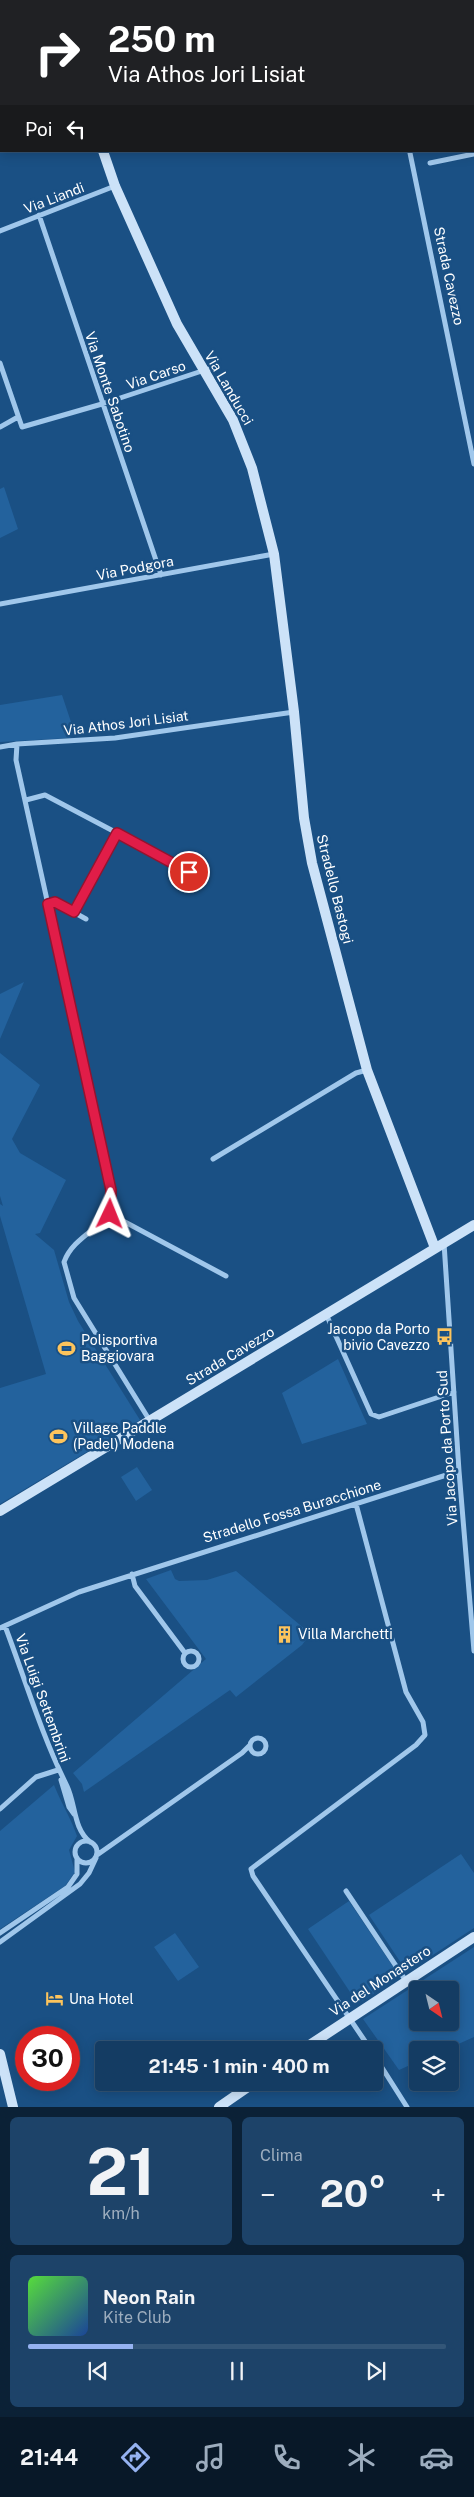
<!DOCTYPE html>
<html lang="it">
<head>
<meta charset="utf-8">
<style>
  body { margin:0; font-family:"Public Sans",sans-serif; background:#1d4369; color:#f1f3f6; height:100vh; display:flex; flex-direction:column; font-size:19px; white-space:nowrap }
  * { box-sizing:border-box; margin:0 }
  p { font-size:16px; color:#9dadbe }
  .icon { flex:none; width:28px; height:28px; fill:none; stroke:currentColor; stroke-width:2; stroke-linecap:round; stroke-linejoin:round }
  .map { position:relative; height:2107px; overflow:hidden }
  .sheet { display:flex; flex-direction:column; gap:10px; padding:10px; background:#0b2136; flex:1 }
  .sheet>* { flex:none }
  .hud { position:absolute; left:0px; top:0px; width:475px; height:152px; box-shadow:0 2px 12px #0003,0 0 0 1px #335678; background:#202124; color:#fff; overflow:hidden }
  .needle { width:32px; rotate:145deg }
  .tools { position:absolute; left:409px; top:1981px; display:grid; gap:10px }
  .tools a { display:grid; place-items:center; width:50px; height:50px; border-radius:5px; background:#143c63; box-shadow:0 2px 12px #0003,0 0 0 1px #335678; font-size:25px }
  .speed { position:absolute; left:15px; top:2026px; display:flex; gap:10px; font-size:25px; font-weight:700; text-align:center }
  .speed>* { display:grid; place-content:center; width:65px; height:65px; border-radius:50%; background:#143c63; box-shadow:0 2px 12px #0003,0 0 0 1px #335678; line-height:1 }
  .speed .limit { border:8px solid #d22; background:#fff; color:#111 }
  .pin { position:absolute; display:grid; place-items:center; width:42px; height:42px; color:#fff; margin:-21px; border:2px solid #fff; border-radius:50%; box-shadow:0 1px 5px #0007 }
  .me { position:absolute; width:55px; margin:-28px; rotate:2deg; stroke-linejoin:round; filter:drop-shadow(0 0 4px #0008) }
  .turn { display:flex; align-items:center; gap:18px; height:105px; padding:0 25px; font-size:22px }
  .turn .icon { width:65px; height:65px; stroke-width:2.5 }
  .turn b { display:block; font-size:35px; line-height:42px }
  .then { display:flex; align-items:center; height:48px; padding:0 25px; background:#0003; gap:10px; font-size:19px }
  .big { font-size:38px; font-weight:700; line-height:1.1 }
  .sheet .tile { flex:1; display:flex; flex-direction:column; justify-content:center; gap:8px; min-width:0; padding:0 18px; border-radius:8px; background:#1d4369 }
  .sheet .dial { align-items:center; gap:0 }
  .dial b { font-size:65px; line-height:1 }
  .song { display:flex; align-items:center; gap:15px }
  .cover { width:60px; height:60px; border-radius:8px; background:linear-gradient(135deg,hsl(110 70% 55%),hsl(220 70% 35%)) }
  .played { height:5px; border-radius:2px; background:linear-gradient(90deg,#95b2f1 25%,#335678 25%) }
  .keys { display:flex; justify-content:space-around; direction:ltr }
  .heat { display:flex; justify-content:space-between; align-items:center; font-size:28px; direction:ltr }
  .sheet .tiles { flex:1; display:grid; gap:10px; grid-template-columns:1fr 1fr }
  .tile:last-child { grid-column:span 2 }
  .trip { position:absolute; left:95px; top:2041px; width:288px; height:50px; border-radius:5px; background:#143c63; box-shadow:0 2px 12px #0003,0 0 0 1px #335678; font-weight:700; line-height:50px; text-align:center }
  .tab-bar { display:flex; height:80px; justify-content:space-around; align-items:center; background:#081828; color:#9dadbe }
  .tab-bar .icon { width:35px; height:35px }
  .tab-bar .on { color:#95b2f1 }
  .tab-bar b { font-size:22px; color:#f1f3f6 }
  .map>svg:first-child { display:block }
  .green { fill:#23629d; fill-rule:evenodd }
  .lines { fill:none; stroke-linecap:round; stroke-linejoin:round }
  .street { stroke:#a0c7eb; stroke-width:5 }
  .secondary { stroke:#cce2f8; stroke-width:10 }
  .route-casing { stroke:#92132f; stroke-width:12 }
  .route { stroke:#e11d48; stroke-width:9 }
  .labels { text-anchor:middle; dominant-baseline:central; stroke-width:5; stroke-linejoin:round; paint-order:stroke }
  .street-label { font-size:14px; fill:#fff; stroke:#1a5084 }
  .poi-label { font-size:14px; fill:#fff; stroke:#1a5084; text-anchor:start }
</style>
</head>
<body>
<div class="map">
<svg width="474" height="2107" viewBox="0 0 474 2107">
  <rect width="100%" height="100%" fill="#1a5084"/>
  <path class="green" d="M4,487L18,529L0,538V489Z
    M62,695L74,731L70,738L0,742V705Z
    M24,982L0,1039V994Z
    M0,1053L40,1085L12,1139L20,1153L66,1180L40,1233L35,1234L54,1250L69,1302L78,1321L140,1420L0,1504V1388L46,1374L0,1216V1204L3,1206L0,1196Z
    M338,1359L367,1424L302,1444L282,1393Z
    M137,1467L152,1490L136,1501L121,1477Z
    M171,1570L175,1579L179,1581L207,1580L236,1571L306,1630L308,1637L302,1645L236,1697L230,1690L84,1792L82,1784L73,1773L206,1659L146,1579Z
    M54,1785C61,1803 71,1818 77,1836L69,1850L75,1872L65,1886L0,1929V1831Z
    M461,1854L474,1873V1928L407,1972L369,1915Z
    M349,1901L394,1968V1980L358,2004L308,1929Z
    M175,1933L199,1967L178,1981L154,1947Z
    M474,1947V2037L445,2050H418L417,2062L399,2070L363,2019ZM418,1990H450V2022H418Z"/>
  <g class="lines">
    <path class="street" d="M11,0L12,1
      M410,153L474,464
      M430,163L474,154
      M39,215L161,575
      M0,231L115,186
      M0,363L22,427L102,404L211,368
      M0,427L18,417
      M0,604L274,554
      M0,747L17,744
      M26,800L45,795L189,871
      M48,903L55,902L86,919
      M74,913L117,833
      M213,1159L356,1073L367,1070
      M110,1214L226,1276
      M444,1243L459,1471L474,1651
      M326,1314L371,1414L379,1417L454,1392
      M150,1421L74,1298L64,1262C72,1240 95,1231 110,1214L111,1189L16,760L17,744L115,738L294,712
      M356,1504L406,1692L423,1722L425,1735L416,1745L251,1869L253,1876L371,2050
      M132,1574L135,1586L185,1653
      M5,1626C25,1679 42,1736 67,1786C76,1805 73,1828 90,1842
      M0,1628L79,1592L459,1471
      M183 1659a8 8 0 1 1 16 0a8 8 0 1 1-16 0Z
      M250 1746a8 8 0 1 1 16 0a8 8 0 1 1-16 0Z
      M61,1780L69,1807L74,1814
      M0,1809L36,1777L58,1770
      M75 1852a11 11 0 1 1 22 0a11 11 0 1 1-22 0Z
      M97,1855L242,1753L250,1745
      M346,1891L406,1981
      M0,1933L68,1887L77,1874V1859
      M0,1942L80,1884L89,1873L96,1858
      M374,2055L407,2107"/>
    <path class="secondary" d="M84,0V1
      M103,151L115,186L177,324L233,420L252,468L274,554L294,712L304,818L312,863L367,1070L435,1248
      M0,1511L474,1225
      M302,2050L474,1937
      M0,2054L13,2107
      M219,2107L255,2082"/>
  </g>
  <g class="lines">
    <defs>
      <path id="route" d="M110,1214L111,1190L48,904L55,902L74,912L117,833L189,872"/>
    </defs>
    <use href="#route" class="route-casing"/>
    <use href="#route" class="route"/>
  </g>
  <defs>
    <symbol id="bus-bare" viewBox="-9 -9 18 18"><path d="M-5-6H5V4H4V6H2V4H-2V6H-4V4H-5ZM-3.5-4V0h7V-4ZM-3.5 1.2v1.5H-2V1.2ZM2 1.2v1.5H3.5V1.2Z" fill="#fdc45c" stroke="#1a5084" stroke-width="2.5" paint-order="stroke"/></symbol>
    <symbol id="stadium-bare" viewBox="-9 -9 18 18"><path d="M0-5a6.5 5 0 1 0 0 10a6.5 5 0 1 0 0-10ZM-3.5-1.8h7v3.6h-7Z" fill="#fdc45c" stroke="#1a5084" stroke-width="2.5" paint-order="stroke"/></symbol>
    <symbol id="building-bare" viewBox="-9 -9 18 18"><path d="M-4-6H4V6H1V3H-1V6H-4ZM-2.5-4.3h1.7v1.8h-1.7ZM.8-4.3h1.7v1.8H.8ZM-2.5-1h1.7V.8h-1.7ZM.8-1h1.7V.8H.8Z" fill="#fdc45c" stroke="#1a5084" stroke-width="2.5" paint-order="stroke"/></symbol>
    <symbol id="hotel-bare" viewBox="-9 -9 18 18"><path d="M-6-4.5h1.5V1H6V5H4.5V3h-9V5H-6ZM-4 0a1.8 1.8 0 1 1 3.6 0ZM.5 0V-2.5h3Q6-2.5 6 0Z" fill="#fdc45c" stroke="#1a5084" stroke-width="2.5" paint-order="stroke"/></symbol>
  </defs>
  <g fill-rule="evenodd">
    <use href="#bus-bare" x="432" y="1324" width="25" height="25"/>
    <use href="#stadium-bare" x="54" y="1336" width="25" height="25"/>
    <use href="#stadium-bare" x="46" y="1424" width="25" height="25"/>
    <use href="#building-bare" x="272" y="1622" width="25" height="25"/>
    <use href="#hotel-bare" x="42" y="1986" width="25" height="25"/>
  </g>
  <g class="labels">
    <g class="street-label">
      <text transform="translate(54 198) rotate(-21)">Via Liandi</text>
      <text transform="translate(449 276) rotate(78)">Strada Cavezzo</text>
      <text transform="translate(156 375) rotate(-19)">Via Carso</text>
      <text transform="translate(229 388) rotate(60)">Via Landucci</text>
      <text transform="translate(110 392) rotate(71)">Via Monte Sabotino</text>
      <text transform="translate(135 568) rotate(-11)">Via Podgora</text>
      <text transform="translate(126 723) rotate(-7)">Via Athos Jori Lisiat</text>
      <text transform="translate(335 889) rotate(76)">Stradello Bastogi</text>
      <text transform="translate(230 1356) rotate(-31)">Strada Cavezzo</text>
      <text transform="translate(447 1448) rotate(-94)">Via Jacopo da Porto Sud</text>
      <text transform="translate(292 1511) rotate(-17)">Stradello Fossa Buracchione</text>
      <text transform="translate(43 1698) rotate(70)">Via Luigi Settembrini</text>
      <text transform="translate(380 1981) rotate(-33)">Via del Monastero</text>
    </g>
    <g class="poi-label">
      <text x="430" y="1329" text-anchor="end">Jacopo da Porto<tspan x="430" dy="16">bivio Cavezzo</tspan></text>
      <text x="81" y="1340">Polisportiva<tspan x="81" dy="16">Baggiovara</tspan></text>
      <text x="73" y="1428">Village Paddle<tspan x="73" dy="16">(Padel) Modena</tspan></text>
      <text x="298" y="1634">Villa Marchetti</text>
      <text x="69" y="1999">Una Hotel</text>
    </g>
  </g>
</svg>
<div class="tools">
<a><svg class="needle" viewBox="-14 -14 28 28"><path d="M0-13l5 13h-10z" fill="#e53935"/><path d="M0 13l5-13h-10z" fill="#9dadbe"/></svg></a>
<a><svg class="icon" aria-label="layers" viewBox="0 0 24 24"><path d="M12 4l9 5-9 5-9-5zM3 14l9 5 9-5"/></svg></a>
</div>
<div class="speed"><div class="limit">30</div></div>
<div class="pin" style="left:189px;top:872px;background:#d93025"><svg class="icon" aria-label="arrive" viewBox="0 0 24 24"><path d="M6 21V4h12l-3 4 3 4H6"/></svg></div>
<svg class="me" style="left:110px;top:1214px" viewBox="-20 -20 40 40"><path d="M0-17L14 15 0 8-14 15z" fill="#e11d48" stroke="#fff" stroke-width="4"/></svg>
<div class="trip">21:45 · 1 min · 400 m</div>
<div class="hud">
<div class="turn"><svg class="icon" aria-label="right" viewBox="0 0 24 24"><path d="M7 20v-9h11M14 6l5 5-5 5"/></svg><div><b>250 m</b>Via Athos Jori Lisiat</div></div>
<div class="then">Poi<svg class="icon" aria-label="left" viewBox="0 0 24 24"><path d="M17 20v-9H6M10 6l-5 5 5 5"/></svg></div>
</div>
</div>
<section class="sheet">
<div class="tiles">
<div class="tile dial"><b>21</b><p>km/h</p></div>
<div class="tile"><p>Clima</p>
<div class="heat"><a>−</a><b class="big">20°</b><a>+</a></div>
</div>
<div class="tile">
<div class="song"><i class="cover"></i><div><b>Neon Rain</b><p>Kite Club</p></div></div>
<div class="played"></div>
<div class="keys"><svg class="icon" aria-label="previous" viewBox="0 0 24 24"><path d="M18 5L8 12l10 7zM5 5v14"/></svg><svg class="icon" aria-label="pause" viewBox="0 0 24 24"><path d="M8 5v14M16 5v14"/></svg><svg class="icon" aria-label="next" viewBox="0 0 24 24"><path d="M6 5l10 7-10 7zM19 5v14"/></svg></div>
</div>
</div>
</section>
<nav class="tab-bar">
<b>21:44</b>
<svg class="icon on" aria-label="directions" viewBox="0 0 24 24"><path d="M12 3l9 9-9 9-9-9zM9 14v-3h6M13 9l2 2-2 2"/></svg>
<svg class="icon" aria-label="music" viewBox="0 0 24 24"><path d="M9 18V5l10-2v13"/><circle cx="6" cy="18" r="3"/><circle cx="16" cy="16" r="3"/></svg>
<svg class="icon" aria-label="phone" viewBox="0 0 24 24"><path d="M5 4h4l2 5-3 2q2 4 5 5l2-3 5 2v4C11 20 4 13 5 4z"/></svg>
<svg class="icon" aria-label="climate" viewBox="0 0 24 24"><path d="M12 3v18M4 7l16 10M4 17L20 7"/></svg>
<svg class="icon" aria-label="car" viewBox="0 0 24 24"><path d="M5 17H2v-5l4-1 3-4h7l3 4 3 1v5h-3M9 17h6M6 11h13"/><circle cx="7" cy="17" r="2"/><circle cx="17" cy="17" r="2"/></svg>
</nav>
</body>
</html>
